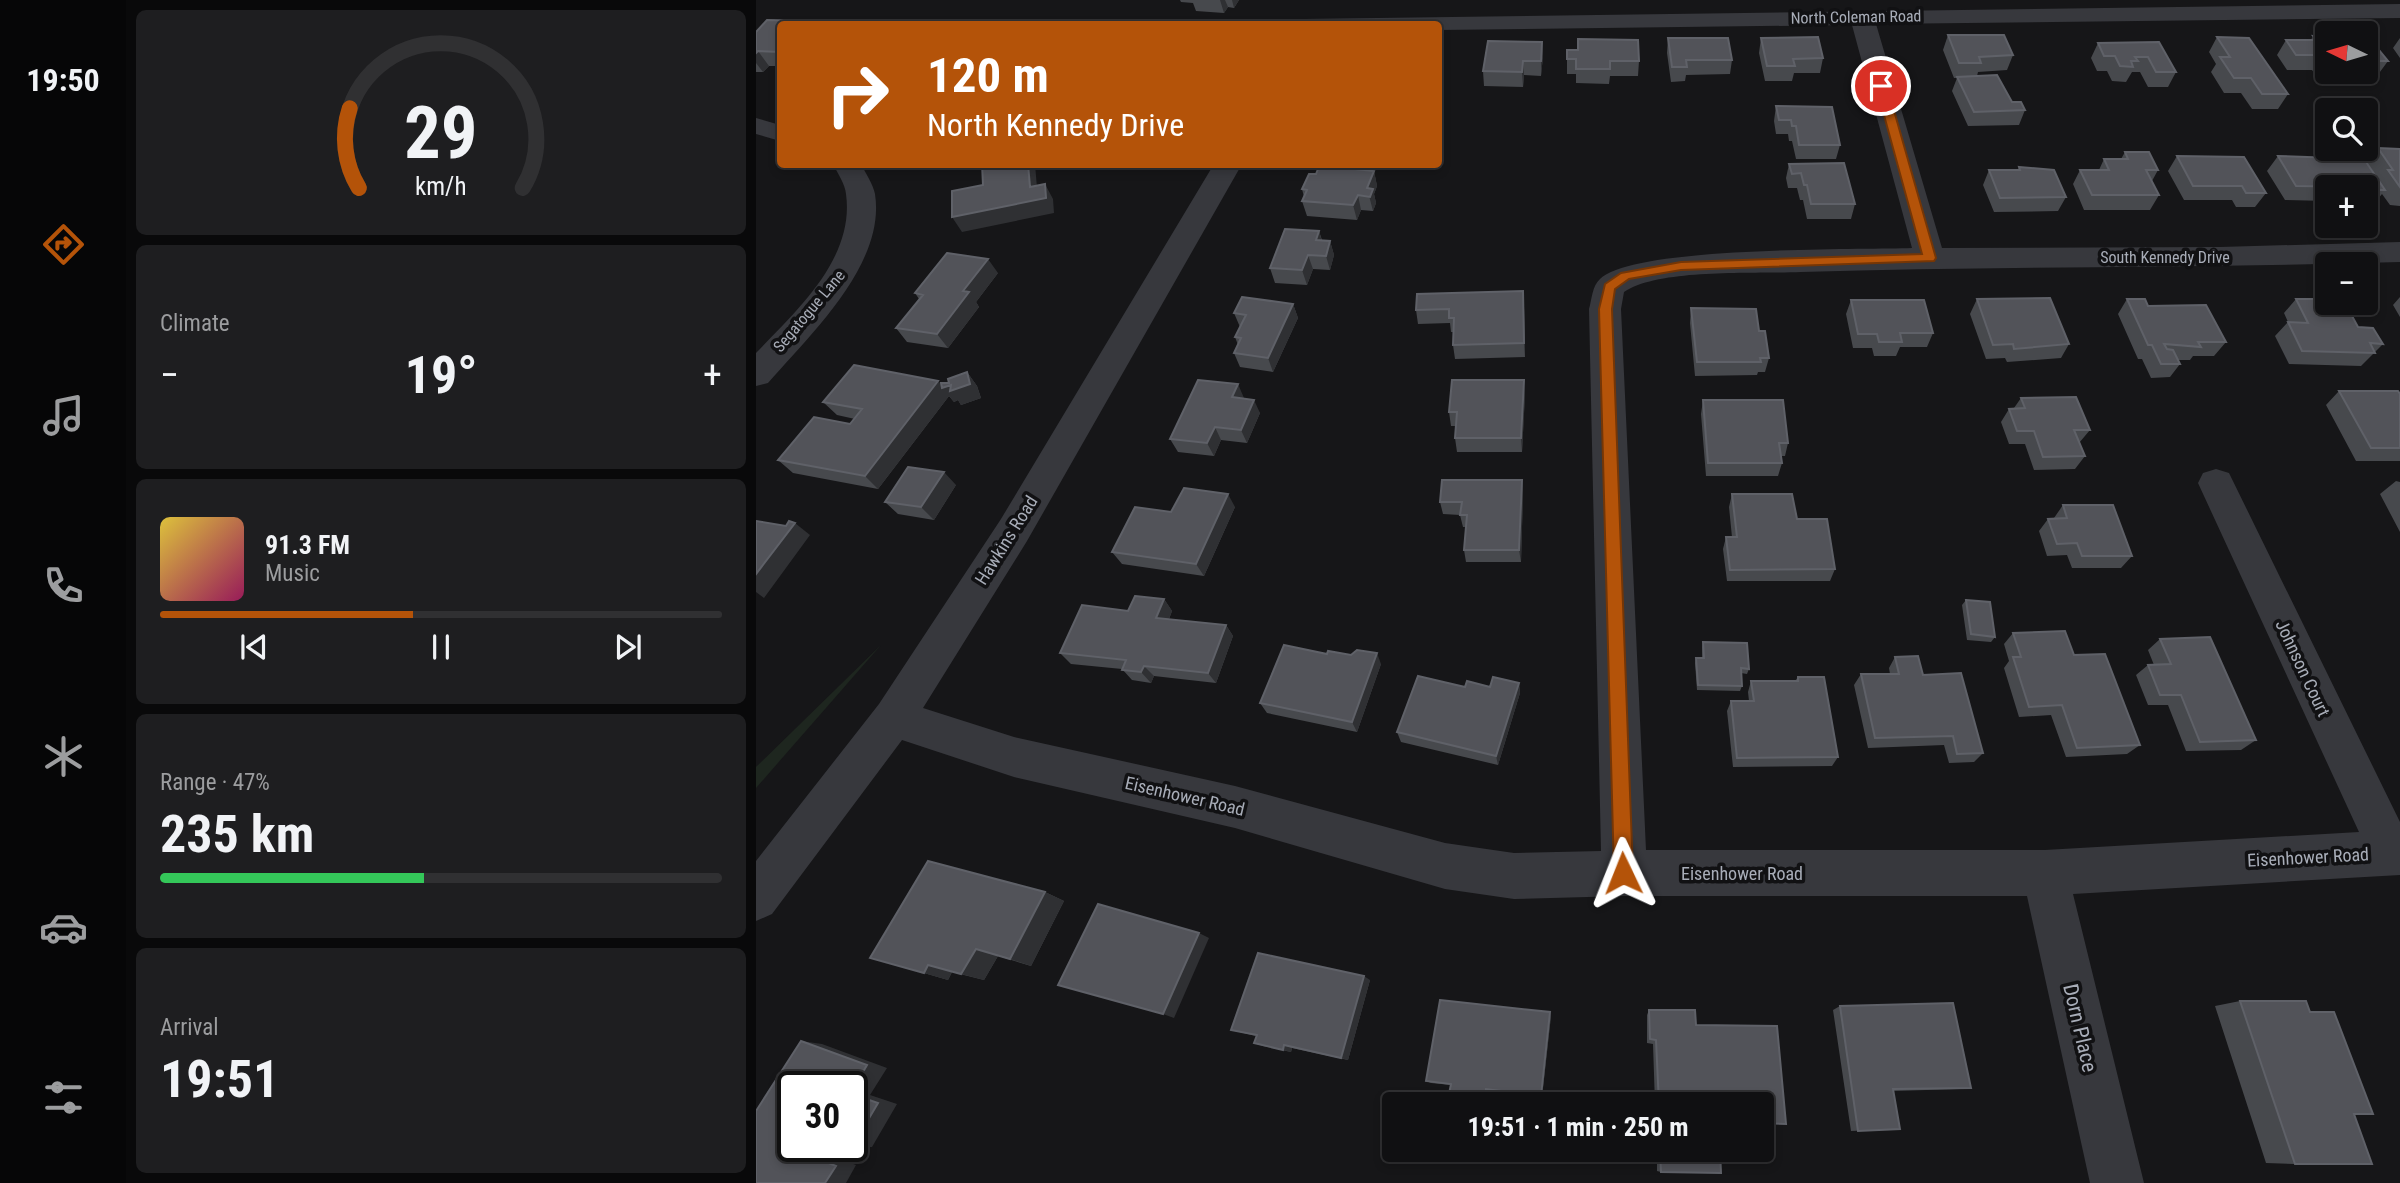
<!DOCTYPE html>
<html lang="en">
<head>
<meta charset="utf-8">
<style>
  body { margin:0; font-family:"Roboto Condensed",sans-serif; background:#1e1e20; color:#f1f3f6; height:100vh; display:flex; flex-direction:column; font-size:26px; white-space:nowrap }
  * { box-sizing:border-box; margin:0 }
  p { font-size:23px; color:#9c9d9f }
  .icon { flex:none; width:38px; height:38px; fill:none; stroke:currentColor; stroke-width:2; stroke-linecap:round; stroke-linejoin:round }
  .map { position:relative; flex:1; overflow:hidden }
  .panel { display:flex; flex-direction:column; gap:10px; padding:10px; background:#09090a; width:630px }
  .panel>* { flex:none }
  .hud { position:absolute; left:21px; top:21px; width:665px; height:147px; border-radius:7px; box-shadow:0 4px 10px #0003,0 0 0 2px #303032; background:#b45309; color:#fff; overflow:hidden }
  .needle { width:46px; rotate:275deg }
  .tools { position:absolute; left:1559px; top:21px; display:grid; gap:14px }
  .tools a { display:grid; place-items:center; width:63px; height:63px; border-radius:7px; background:#101012; box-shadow:0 4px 10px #0003,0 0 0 2px #303032; font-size:35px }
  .speed { position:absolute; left:21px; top:1071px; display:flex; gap:14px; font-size:35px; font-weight:700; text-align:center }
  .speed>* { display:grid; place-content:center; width:91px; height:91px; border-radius:50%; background:#101012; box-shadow:0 4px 10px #0003,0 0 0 2px #303032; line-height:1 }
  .speed .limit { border:4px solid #111; border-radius:10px; background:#fff; color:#111 }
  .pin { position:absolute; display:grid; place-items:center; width:60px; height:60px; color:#fff; margin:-30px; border:4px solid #fff; border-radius:50%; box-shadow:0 2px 7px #0007 }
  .me { position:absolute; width:77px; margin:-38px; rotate:358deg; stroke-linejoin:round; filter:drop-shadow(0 0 5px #0008) }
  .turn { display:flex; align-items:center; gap:24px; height:147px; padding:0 35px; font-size:32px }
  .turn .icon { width:91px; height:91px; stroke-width:2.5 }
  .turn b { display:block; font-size:49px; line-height:60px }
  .big { font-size:52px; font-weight:700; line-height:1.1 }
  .panel .card { flex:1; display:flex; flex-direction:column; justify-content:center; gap:10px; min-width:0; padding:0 24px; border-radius:10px; background:#1e1e20 }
  .panel .dial { align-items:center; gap:0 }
  .dial svg { height:182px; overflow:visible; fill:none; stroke:#303032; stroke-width:7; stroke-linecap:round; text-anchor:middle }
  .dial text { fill:#f1f3f6; stroke:none }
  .song { display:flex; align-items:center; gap:21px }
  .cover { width:84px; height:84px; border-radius:10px; background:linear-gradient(135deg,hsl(50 70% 55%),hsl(330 70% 35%)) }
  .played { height:7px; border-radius:4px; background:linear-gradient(90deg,#b45309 45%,#303032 45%) }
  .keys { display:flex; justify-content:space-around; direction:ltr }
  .heat { display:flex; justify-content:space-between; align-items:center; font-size:38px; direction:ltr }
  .charge { height:10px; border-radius:5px; background:linear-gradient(90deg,#34c759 47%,#303032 0) }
  .trip { position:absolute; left:626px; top:1092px; width:392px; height:70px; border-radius:7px; background:#101012; box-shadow:0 4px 10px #0003,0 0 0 2px #303032; font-weight:700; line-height:70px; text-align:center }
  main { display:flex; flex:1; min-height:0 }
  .menu { display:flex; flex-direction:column; width:126px; justify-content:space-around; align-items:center; background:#060607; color:#9c9d9f }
  .menu .icon { width:49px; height:49px }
  .menu .on { color:#b45309 }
  .menu b { font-size:32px; color:#f1f3f6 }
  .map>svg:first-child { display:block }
  .green { fill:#1e261f }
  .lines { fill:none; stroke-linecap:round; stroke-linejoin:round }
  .minor { fill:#37383d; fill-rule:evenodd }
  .wall { fill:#47494d }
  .shaded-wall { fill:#2f3033 }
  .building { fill:#525359; stroke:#5f6168; stroke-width:2 }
  .route { fill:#b45309; stroke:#753606; stroke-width:2 }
  .labels { text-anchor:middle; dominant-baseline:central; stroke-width:7; stroke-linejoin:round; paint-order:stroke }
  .far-street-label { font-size:16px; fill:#a8adb8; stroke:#111113 }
  .street-label { font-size:18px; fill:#a8adb8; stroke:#111113 }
  .near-street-label { font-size:21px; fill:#a8adb8; stroke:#111113 }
</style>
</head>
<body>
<main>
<nav class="menu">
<b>19:50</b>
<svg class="icon on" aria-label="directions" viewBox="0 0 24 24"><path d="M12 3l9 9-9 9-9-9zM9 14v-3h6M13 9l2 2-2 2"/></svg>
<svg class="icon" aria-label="music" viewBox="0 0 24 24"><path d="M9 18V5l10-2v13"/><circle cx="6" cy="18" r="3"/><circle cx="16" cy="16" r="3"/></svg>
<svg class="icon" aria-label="phone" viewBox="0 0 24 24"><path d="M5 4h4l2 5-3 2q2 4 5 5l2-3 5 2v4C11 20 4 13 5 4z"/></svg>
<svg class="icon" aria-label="climate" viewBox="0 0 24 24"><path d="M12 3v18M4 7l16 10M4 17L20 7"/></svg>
<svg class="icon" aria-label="car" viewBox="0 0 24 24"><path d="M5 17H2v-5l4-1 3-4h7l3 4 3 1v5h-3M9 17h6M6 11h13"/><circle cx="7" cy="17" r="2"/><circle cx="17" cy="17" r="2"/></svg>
<svg class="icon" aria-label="filters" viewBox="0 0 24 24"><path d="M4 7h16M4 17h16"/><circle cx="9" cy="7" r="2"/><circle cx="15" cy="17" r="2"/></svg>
</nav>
<section class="panel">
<div class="card dial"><svg viewBox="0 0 100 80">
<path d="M14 69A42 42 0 1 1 86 69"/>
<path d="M14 69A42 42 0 0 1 10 34" stroke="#b45309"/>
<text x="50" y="56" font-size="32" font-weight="700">29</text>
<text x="50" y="72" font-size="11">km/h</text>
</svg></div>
<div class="card"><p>Climate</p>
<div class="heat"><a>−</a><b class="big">19°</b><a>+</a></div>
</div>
<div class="card">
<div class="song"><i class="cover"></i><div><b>91.3 FM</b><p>Music</p></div></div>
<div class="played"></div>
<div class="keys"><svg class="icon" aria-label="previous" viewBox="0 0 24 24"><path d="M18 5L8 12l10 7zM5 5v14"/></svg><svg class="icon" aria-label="pause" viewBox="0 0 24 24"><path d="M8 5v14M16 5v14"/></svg><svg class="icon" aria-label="next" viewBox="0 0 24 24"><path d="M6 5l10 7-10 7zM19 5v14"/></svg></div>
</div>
<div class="card"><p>Range · 47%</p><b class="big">235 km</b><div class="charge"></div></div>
<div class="card"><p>Arrival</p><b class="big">19:51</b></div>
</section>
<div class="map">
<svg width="1644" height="1183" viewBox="0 0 1644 1183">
  <rect width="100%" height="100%" fill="#161618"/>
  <path class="green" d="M125,645L0,788V767Z"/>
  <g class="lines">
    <path class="minor" d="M1644,4V18L1120,24L1186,248L1464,247L1644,242V262C1444,268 1245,266 1045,272C1001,274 903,268 868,292L865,309L890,850H1289L1603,832L1442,483L1447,473L1460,469L1473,473L1644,822V875L1317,894L1388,1183H1334L1271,896H868L758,899L689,889L479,828L258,777L146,740L16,914L0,921V861L123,704L245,519L458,164H486L271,541L167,708L258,737L479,786L689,843L758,853L845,851L833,309C836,299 836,286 844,279C877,246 1100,250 1156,248L1096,25L682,30V24H544L547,19Z
      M0,118L24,125V141L0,134Z
      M77,164H105C110,174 117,184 119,194C130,264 54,335 12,383L0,386V353C40,311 99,259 90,194C89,184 82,174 77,164Z"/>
  </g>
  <path class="wall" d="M418,0H483L478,8L472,7L468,13L440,11L437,3L425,2L424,0Z
    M24,24V66H13L7,72H0V32Z
    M1192,35L1257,55L1251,70L1222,72L1221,76L1256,102L1269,110L1263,125L1212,126L1196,91L1201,78H1198L1187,50Z
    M1557,36L1572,37V72H1591L1587,77H1561L1556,70H1531L1521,55L1530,40H1555Z
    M1461,37L1532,94L1522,109H1496L1485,93H1468L1455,72L1460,64L1453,52Z
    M912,38L976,60L974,74L930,75L929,81L915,82L911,53Z
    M1005,38L1067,58L1064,73H1038L1036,81H1009L1003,53Z
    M1644,38V58L1637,48Z
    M786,42L787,56L785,76L768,75L767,87L728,86L727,71Z
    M1403,42L1420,72L1412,87H1392L1384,72H1376L1370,82L1356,81L1351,71H1341L1335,58L1342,43Z
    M1610,43L1632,61L1621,76H1602L1599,72H1610Z
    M811,50L883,61L882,76H854L853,84L820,83V74H811Z
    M1020,106L1084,145L1080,159H1040L1036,141H1033L1032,134H1020L1018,121Z
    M1622,148L1644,149V206L1634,205L1626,194L1617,205H1610V187H1572V201L1529,200L1511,171L1522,156L1610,163Z
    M1580,149H1604L1599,156H1585Z
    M1369,152L1402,170L1396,181L1403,195L1394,210H1328L1317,184L1324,170H1343L1348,159H1365Z
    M1421,156L1510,193L1499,207H1480L1476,200H1428L1412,171Z
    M1033,164L1099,204L1095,219H1051L1047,200H1044L1041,188H1032L1030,178Z
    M1263,167L1310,197L1302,211L1238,212L1227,185L1233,170H1262Z
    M601,169L618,171L621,186L618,194L620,203L617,211L605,210L601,220L551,216L546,201L548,197L546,189L560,174Z
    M563,231L566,240L574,241L578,255L574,270L557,269L551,285L519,283L514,268Z
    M242,273L220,302L223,307L192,348L151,342L140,328L163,299L159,293Z
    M1644,297V317L1637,305Z
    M1221,299L1313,344L1305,358L1251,362L1249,358L1230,359L1214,314Z
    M1371,299L1392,306L1470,342L1458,356H1437L1434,360H1422L1424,364L1414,377L1395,378L1386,359H1382L1362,314Z
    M1540,299L1602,327L1627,344L1605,366L1533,364L1519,336L1532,322L1528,313Z
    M1095,300L1177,333L1171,347H1144L1140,356H1118L1116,348H1097L1090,314Z
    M537,304L542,318L517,372L484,367L478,353L482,345L479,337L484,327L478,313Z
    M768,306L769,357L699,359L697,345L698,332H695L694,323L662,324L660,310Z
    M935,308L1003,331L1013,358L1009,372H1002L1001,375L939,376L934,323Z
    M211,372L221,386L225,398L205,405L202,400L198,402L193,396L122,489L37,473L22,460L94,424L99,419L81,415L67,402L185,385L193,383Z
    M1583,391L1644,394V461H1600L1570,405Z
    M769,394L766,452H701L699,438L700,426H695L693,412Z
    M488,398L504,413L491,443L465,440L458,456L422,452L414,439Z
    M1265,398L1334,430L1323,443L1329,456L1319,469L1278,470L1269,444H1253L1245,422L1253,409L1258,408Z
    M947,400L1032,443L1029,456H1025L1026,463L1022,476H950L945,414Z
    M766,480L767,493L765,562H710L708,550L710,527H707L704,515L687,514L684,502Z
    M1640,481L1644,482V532L1624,494Z
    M200,485L178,520L142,514L129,502Z
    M976,494L1079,569L1074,581H971L967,549L970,537H976L973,507Z
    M1307,505L1376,556L1365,568H1316L1311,555L1291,556L1283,531L1292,519L1298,518Z
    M479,507L448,576L366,564L356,552L415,512Z
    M408,599L416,611L413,619L470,625L477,636L460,683L398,676L395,683L376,680L366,669L315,664L304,653L372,611Z
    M1210,600L1239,637L1235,642L1211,640L1206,605Z
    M1257,633L1318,655L1384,745L1371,754L1310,757L1295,715L1263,717L1248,668L1253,661L1248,644Z
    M1404,639L1500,740L1485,750L1430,751L1412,705H1392L1380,675L1392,665H1398L1392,650Z
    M947,642L993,669L991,674L985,673L986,686L984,691L941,690L939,663L940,658H946V647Z
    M571,654L625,664L601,732L511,713L504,703Z
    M1139,657L1167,675L1227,753L1218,762L1193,763L1188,745L1112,748L1098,685L1105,674H1134L1133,668Z
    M1042,677L1082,757L1076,766L977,767L971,711L975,701H993L992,692L995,681H1039Z
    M763,683L764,693L742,765L645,742L641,732L709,687H734Z
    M289,892L308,901L275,966L242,956L228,980L196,972L192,980L168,973Z
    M614,980L592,1060L536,1048L535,1052L507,1046L498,1043L500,1036L475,1030Z
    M1484,1001L1554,1012L1617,1114L1598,1115L1539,1164L1510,1163L1459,1006Z
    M1084,1006L1215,1088L1204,1089L1137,1091L1144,1129L1095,1131L1077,1010Z
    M893,1010L940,1025L1030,1124H1006V1104H899L897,1044L891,1043V1015Z
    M795,1016L786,1097L732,1091L731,1098L697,1095L693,1094L695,1085L675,1083L670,1081Z
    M901,1150H964L905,1172L901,1171Z"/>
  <path class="shaded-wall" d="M464,0H469L472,7L468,13Z
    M476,0H483L478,8Z
    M786,42L787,56L785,76V61Z
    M2,51L13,66L7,72L0,63V53Z
    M682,51L684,65L682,69Z
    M767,61L768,75L767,87L766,72Z
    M272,164H279L282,200L289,184L297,199L298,213L206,232L196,217L274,187Z
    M618,171L621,186L618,194L620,203L617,211L611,188Z
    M602,195L605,210L601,220L597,205Z
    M563,231L567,246L560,240Z
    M574,241L578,255L574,270L570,256Z
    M552,255L557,269L551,285L546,270Z
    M232,259L242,273L220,302L223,307L192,348L181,334L207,291Z
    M767,291L768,306L769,357L768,343Z
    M537,304L542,318L517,372L512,358Z
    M211,372L221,386L225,398L205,405L202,400L198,402L193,396L122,489L109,476L182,381L188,388Z
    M768,380L769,394L766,452L765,438Z
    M482,384L488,398L482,411L476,397Z
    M498,400L504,413L491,443L485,430Z
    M459,427L465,440L458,456L451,443Z
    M188,472L200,485L178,520L165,507Z
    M766,480L767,493L765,562L763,550Z
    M472,494L479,507L448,576L440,564Z
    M39,523L54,535L8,598L0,592V574Z
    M408,599L416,611L409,629L400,618Z
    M470,625L477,636L460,683L452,673Z
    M621,653L625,664L601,732L596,722Z
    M388,666L398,676L395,683L385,672Z
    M763,683L764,693L742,765L740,756Z
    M289,892L308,901L275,966L254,959Z
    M443,933L453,938L418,1018L407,1014Z
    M220,949L242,956L228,980L205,974Z
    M172,965L196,972L192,980L168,973Z
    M608,976L614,980L592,1060L585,1058Z
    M794,1012L795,1016L786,1097L785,1096Z
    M45,1041L66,1044L131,1068L114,1095L141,1104L116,1147H96V1091Z
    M528,1045L536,1048L535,1052L527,1050Z
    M730,1089L732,1091L731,1098L729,1097Z
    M67,1146H88L81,1158L100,1165L90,1183H69L60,1158Z"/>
  <path class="building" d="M11,20L56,21L52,24H24V52L2,51L0,53V32Z
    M1192,35H1248L1257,55L1223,57L1225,63H1203Z
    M1557,36L1572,37V62L1566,55H1540L1530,40H1560Z
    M1062,37L1067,58L1037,59L1039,66H1011L1005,38Z
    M1461,37L1493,38L1532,94H1506L1495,78H1478L1464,57H1474Z
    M912,38H972L976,60H930L931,67H916Z
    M822,39L882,40L883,61H854V69H820V59H811V50H822Z
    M732,41L786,42L785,61H767L766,72L727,71Z
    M1403,42L1420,72H1400L1392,57H1379L1382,61H1375L1377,67L1364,66L1359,56H1348L1342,43Z
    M1610,43L1618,44L1632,61H1613L1610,58Z
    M1241,75L1256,102H1265L1269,110L1218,112L1201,77Z
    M1020,106L1076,107L1084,145H1043L1040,126H1036L1035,120H1023Z
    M1622,148L1644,149V187L1632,170H1637Z
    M1369,152H1393L1402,170H1390L1403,195H1336L1324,170H1353L1348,159H1372Z
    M1421,156L1488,157L1510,193H1490L1486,186H1437Z
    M1522,156L1608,159L1629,190H1612L1614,192H1610V187L1540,186Z
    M1088,163L1099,204H1055L1051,185H1048L1045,173L1036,174L1033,164Z
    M226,164H272L274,187L289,184L290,198L196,217V191L227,185Z
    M564,164H599L597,169L618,171L611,188L617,189L614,197L602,195L597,205L546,201L551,190L546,189L553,174H560Z
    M1263,167L1298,170L1310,197L1244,198L1233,170H1264Z
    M529,229L563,231L560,240L574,241L570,256L552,255L546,270L514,268Z
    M191,253L232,259L207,291L213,292L181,334L140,328L167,295L159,293Z
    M767,291L768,343L697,345L698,318H693V309L660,310L661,294Z
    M486,297L537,304L512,358L478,353L485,338L479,337L490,315L478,313Z
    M1294,298L1313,344L1258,349L1257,344L1237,345L1221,299Z
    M1371,299H1389L1392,306L1450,305L1470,342H1442L1445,347L1408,344L1411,349L1417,350L1424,364H1405L1396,345H1392Z
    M1540,299H1572V303H1589L1602,327L1617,328L1627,344L1614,343L1619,353L1546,351L1532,322L1552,323Z
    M1095,300H1168L1177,333H1144L1146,342H1123L1121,334H1102Z
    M935,308L1000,309L1003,331H1009L1013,358H1004L1005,362H941Z
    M98,365L182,381L109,476L22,460L58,417L94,424L106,409L67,402Z
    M211,372L214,384L194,391L195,385L186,388L185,383H193L192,379Z
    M442,380L482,384L476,397L498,400L485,430L459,427L451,443L414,439Z
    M696,380H768L765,438H699L701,412H693Z
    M1583,391H1642L1644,394V448H1615Z
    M1320,397L1334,430H1318L1329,456L1287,457L1278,431H1261L1253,409L1269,408L1265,398Z
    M947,400H1027L1032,443H1023L1026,463H952Z
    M152,467L188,472L165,507L129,502Z
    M686,480H766L763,550H708L711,515H704L706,502H684Z
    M428,488L472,494L440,564L356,552L379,507L415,512Z
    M976,494H1036L1041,519H1071L1079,569L974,570L970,537H981Z
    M1307,505H1357L1376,556H1326L1321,543L1301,544L1292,519L1311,518Z
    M0,521L30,526L33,521L39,523L0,574Z
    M379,596L408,599L400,618L470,625L452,673L388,666L385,672L366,670L370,660L304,653L326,605L372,611Z
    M1210,600L1234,602L1239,637L1215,634Z
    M1309,631L1318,655L1349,654L1384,745L1321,748L1306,705L1273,707L1257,657H1265L1257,633Z
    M1454,637L1500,740L1444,742L1425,695H1404L1392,665L1415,664L1404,639Z
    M947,642L991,643L993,669L985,668L986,686L942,685L940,658H948Z
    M528,645L571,654L572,651L595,655L601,650L621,653L596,722L504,703Z
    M1162,656L1167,675L1205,673L1227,753L1201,754L1197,736L1119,738L1105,674H1143L1139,657Z
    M662,676L709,687L711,681L734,687L737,677L763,683L740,756L641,732Z
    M1042,677H1068L1082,757L981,758L975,701H998L995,681H1042Z
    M172,861L289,892L254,959L220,949L205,974L172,965L168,973L114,958Z
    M342,904L443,933L407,1014L302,985Z
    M502,953L608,976L585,1058L528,1045L527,1050L498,1043L501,1035L475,1030Z
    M684,1000L794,1012L785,1096L730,1089L729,1097L693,1094L695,1084L670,1081Z
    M1484,1001H1550L1554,1012H1578L1617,1114H1598L1616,1164H1539Z
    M1197,1003L1215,1088L1137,1089L1144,1129L1102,1131L1084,1006Z
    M893,1010H939L940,1025L1021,1026L1030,1124L1006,1123V1104H903L900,1040L894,1039Z
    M45,1041L111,1065L96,1091V1087H37V1146H67L60,1158L80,1166L69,1183H0V1111Z
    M96,1094L122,1103L96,1147L93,1146H96Z
    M904,1150H964L965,1173L905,1172Z"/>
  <path class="route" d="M1125,83L1131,86L1180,258L1178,261L925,270L873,279L859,289L856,309L877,873L874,880L867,882L861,880L858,873L843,309L849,284L865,273L925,262L1166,254L1120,86Z"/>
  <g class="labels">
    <g class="far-street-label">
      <text transform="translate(1100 17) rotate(-1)">North Coleman Road</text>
      <text x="1409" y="257">South Kennedy Drive</text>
      <text transform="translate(53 311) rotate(-50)">Segatogue Lane</text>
    </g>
    <g class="street-label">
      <text transform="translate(250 540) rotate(-58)">Hawkins Road</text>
      <text transform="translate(1547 668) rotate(65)">Johnson Court</text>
      <text transform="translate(429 796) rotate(13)">Eisenhower Road</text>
      <text transform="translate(1552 857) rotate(-3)">Eisenhower Road</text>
      <text x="986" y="873">Eisenhower Road</text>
    </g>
    <g class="near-street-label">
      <text transform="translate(1324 1028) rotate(77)">Dorn Place</text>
    </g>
  </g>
</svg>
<div class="tools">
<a><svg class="needle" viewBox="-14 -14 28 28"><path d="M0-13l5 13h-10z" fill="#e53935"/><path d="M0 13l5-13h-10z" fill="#9c9d9f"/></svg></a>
<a><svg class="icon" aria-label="search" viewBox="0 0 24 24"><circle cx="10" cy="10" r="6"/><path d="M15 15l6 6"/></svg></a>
<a>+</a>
<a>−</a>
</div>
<div class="speed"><div class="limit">30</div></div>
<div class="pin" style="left:1125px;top:86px;background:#d93025"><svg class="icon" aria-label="arrive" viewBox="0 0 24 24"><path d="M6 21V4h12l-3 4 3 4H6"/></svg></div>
<svg class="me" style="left:867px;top:873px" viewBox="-20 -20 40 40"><path d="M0-17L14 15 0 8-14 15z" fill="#b45309" stroke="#fff" stroke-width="4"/></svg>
<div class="trip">19:51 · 1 min · 250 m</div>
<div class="hud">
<div class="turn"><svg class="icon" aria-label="right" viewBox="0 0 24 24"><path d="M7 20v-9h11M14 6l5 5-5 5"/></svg><div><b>120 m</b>North Kennedy Drive</div></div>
</div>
</div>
</main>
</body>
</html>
